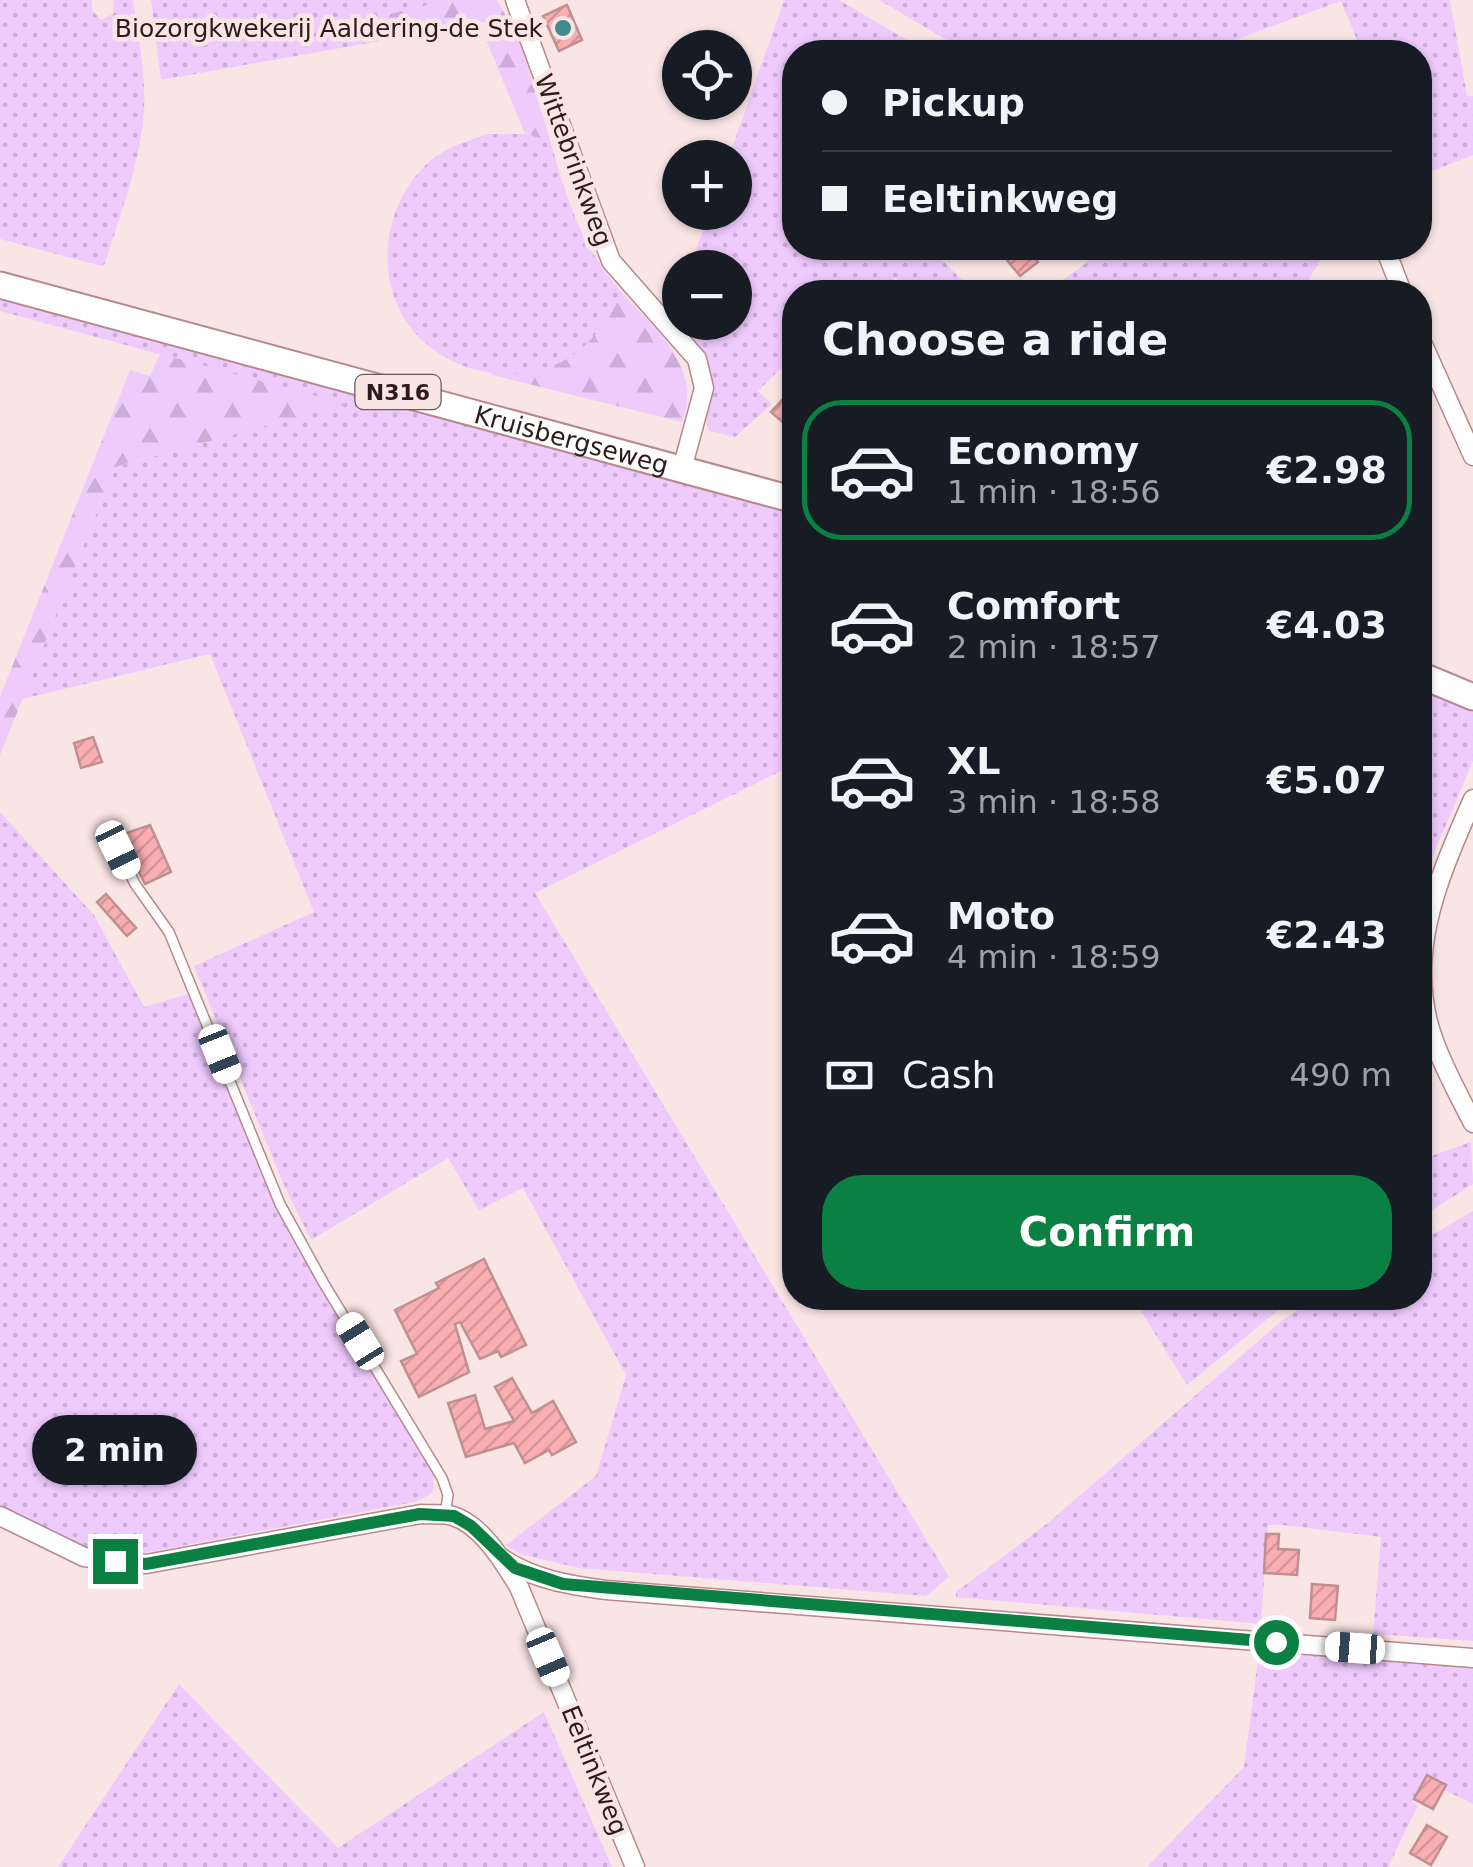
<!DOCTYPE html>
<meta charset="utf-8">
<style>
body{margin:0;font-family:"DejaVu Sans",sans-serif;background:#242831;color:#f1f3f6;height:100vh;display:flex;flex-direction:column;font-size:38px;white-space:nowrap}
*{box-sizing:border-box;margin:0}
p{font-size:32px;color:#9ea1a6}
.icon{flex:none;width:55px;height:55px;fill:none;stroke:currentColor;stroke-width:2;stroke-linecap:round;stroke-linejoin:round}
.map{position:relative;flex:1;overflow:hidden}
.drawer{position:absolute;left:782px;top:280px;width:650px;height:1030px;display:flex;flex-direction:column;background:#171b24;border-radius:40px;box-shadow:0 2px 8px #0004}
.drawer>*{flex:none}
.top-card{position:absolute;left:782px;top:40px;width:650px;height:220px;border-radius:40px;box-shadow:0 2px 8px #0004;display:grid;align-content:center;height:220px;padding:0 40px;background:#171b24}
.fabs{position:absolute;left:662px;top:30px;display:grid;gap:20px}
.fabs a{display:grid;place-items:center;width:90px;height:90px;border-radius:50%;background:#171b24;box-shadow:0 2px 8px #0004;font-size:50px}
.end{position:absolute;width:45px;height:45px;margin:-22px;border:12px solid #0b8043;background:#fff;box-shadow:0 0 0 5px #fff}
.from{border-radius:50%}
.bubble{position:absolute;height:70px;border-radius:35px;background:#171b24;box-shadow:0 2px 8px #0004;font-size:32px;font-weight:600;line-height:70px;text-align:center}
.car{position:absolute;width:30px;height:60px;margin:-30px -15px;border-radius:12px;box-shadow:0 0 8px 2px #0007;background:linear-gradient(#fff 24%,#345 0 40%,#fff 0 76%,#345 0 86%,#fff 0)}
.top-card b{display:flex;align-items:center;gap:35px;height:95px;font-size:38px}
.top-card b+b{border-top:2px solid #363941}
.top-card i{width:25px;height:25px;background:#f1f3f6}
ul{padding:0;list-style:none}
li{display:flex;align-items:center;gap:30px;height:140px;margin:0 20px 15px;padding:0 20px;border:5px solid transparent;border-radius:40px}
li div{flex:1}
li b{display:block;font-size:38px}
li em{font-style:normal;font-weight:600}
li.selected{border-color:#0b8043}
li>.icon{width:90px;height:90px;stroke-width:1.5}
h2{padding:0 40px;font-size:45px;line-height:120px}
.pay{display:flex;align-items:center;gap:25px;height:110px;padding:0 40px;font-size:38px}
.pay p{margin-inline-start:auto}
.action{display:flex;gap:20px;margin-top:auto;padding:20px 40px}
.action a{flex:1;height:115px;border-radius:40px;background:#0b8043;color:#fff;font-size:40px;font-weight:600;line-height:115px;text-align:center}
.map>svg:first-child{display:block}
.grass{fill:url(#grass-dots)}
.forest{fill:url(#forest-firs)}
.building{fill:url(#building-hatch);stroke:#bf9091;stroke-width:2.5}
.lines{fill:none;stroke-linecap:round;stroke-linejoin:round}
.service-casing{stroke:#b8888a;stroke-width:12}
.minor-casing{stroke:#b8888a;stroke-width:21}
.primary-casing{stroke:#b8888a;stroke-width:29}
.service{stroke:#fff;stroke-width:9}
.minor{stroke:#fff;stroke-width:18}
.primary{stroke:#fff;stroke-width:25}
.route{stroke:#0b8043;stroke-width:12}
.poi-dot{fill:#428a8b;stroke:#fae5e5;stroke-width:4}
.labels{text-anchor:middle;stroke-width:9;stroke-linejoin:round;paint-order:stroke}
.shield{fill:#fae5e5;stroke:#6a5758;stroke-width:2.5}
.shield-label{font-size:22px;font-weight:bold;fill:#2d1a1b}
.poi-label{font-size:25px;fill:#2d1a1b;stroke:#fae5e5;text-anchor:end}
.street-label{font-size:25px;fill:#2d1a1b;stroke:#fae5e5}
</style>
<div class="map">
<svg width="1473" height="1867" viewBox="0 0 1473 1867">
<defs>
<pattern id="grass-dots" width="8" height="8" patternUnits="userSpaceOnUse" patternTransform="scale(2.5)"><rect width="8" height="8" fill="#efcafd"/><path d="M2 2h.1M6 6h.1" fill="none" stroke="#cdadd8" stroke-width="1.8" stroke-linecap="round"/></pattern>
<pattern id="forest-firs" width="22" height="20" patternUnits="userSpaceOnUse" patternTransform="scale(2.5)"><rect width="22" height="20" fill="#efcafd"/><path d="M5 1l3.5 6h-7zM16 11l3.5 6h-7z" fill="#cdadd8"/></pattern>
<pattern id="building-hatch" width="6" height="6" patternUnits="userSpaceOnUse" patternTransform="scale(2.5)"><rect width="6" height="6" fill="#f9aeb1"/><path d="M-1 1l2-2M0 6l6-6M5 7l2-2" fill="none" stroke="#d69598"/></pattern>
</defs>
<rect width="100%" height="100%" fill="#fae5e5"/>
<path class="grass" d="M 0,0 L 92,0 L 92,10 L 101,20 L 113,14 L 114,0 L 133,0 C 138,36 146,74 144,110 C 141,162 120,214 105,264 L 101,266 L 0,239 Z
M 151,0 L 451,0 L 384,15 L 391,39 L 161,80 Z
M 784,0 L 839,0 L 927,52 L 795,52 L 795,248 L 930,248 L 974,292 L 911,292 L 895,277 L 880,292 L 795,292 L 795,354 L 758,391 L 772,404 L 735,437 L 710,431 L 707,426 L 704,379 L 671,318 L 680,293 L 680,322 L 735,322 L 735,268 L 689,267 L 710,213 L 735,212 L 735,158 L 729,157 Z
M 879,0 L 1450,0 L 1467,96 L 1473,96 L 1473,155 L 1420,176 L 1420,52 L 1362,52 L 1341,1 L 1213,48 L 1214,52 L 967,52 Z
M 488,134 L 525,134 L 550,140 C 567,200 581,246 622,293 C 616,304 611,317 604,327 C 561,386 474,389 422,340 C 374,295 378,215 422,169 C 440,149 464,142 488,134 Z
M 1096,248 L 1328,248 L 1301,292 L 1047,292 L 1086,263 Z
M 0,295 L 795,508 L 795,764 L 535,893 L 949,1577 L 926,1596 L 579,1568 L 520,1554 L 506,1545 L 596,1476 L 626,1375 L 523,1188 L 479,1210 L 448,1158 L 311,1240 L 284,1185 L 194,966 L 314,912 L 210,654 L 22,699 L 115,467 L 344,404 L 0,311 Z
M 1420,686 L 1473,706 L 1473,761 L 1420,886 Z
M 0,812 L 94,915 L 144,1007 L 192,993 L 295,1237 L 433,1473 L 434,1489 L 428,1496 L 414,1502 L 123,1557 L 88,1549 L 0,1507 Z
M 1471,1142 L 1473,1184 L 1420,1218 L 1420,1160 Z
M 1473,1211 L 1473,1641 L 1373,1634 L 1381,1537 L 1283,1525 L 1268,1525 L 1261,1624 L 956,1597 L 956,1592 L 1048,1523 L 1284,1319 L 1315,1298 L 1420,1298 L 1420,1242 Z
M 1133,1298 L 1293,1298 L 1187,1385 Z
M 1260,1644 L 1473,1662 L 1473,1804 L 1424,1780 L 1413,1802 L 1418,1805 L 1388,1867 L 1147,1867 L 1244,1767 Z
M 179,1684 L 338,1848 L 544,1712 L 612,1867 L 58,1867 Z"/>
<path class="forest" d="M 451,0 L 497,0 L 507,18 L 391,39 L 384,15 Z
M 518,35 L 550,140 L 525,134 L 487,42 Z
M 622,293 C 656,330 703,367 682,422 L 488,374 C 559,376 589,355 622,293 Z
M 160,354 L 346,404 L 115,467 L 0,755 L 0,697 L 130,370 L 150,376 Z"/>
<path class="building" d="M 567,5 L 582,40 L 559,51 L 543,16 Z
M 997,248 L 1027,248 L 1038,262 L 1020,276 Z
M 795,386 L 795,433 L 771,412 Z
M 93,737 L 102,762 L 81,768 L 74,743 Z
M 150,825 L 171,872 L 145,884 L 121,835 Z
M 106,894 L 136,928 L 127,936 L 97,902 Z
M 484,1259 L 526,1345 L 501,1357 L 498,1351 L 480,1359 L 460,1322 L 455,1324 L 469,1372 L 419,1397 L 401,1361 L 417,1354 L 395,1310 L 439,1288 L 436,1283 Z
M 512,1378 L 532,1413 L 553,1401 L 576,1442 L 552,1455 L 549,1450 L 525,1463 L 514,1443 L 466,1457 L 448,1403 L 475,1395 L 485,1429 L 514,1421 L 495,1387 Z
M 1266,1534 L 1279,1534 L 1278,1549 L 1299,1550 L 1297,1575 L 1264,1573 Z
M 1312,1584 L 1338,1586 L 1335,1620 L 1310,1618 Z
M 1427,1775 L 1446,1785 L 1433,1809 L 1414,1799 Z
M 1427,1825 L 1447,1837 L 1431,1865 L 1410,1853 Z"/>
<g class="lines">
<g class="service-casing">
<path id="service" d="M 118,850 L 135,884 L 169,932 L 280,1204 L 323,1282 L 442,1478 L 448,1495 L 445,1515"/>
</g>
<g class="minor-casing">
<path id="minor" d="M 515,0 L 611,261 L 697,359 L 704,388 L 682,469
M 1385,248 L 1402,292
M 1420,338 L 1473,456
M 1473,799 C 1440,875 1403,954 1433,1038 C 1443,1067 1459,1096 1473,1123
M 0,1516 L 84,1557 L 146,1564 L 421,1514 C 430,1515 444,1513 453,1516 C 482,1525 504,1563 519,1587 L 635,1867
M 500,1557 C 532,1579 568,1585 606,1590 L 1473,1658"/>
</g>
<g class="primary-casing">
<g id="primary">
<path id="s1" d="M 0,285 L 795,500"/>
<path d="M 1420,675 L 1473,697"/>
</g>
</g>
<use href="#service" class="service"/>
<use href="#minor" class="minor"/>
<use href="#primary" class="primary"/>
</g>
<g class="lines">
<path class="route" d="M 115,1561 L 146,1564 L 420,1514 L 454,1516 L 471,1526 L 515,1568 L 563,1584 L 1276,1642"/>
</g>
<circle class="poi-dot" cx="563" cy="28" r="10"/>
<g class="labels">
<rect class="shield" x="355.5" y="375" width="85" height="34" rx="8"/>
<g class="shield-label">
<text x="398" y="400">N316</text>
</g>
<g class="poi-label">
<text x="543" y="37">Biozorgkwekerij Aaldering-de Stek</text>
</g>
<g class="street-label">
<text transform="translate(574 160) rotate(70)" y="9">Wittebrinkweg</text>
<text dy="9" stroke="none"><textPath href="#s1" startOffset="592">Kruisbergseweg</textPath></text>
<text transform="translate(595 1770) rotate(68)" y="9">Eeltinkweg</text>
</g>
</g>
</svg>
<div class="fabs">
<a><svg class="icon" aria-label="locate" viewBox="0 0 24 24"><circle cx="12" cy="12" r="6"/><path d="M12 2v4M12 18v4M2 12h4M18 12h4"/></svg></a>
<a>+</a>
<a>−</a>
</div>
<i class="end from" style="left:1276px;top:1642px"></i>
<i class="end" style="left:115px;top:1561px"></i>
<div class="bubble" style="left:32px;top:1415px;width:165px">2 min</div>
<i class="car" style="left:118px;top:850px;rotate:154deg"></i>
<i class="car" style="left:220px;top:1054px;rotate:158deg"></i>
<i class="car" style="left:360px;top:1341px;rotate:328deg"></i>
<i class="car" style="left:1355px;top:1648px;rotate:274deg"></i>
<i class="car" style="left:548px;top:1657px;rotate:157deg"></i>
<div class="top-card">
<b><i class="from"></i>Pickup</b>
<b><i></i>Eeltinkweg</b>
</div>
<section class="drawer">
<h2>Choose a ride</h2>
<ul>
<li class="selected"><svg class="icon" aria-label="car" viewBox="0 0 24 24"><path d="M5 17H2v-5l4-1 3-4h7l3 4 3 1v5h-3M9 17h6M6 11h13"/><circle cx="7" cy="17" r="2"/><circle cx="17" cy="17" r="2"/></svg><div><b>Economy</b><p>1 min · 18:56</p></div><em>€2.98</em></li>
<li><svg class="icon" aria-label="car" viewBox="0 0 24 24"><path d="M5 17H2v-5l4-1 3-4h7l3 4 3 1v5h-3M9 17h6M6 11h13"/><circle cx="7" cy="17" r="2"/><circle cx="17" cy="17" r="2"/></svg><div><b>Comfort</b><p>2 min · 18:57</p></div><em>€4.03</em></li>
<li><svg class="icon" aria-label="car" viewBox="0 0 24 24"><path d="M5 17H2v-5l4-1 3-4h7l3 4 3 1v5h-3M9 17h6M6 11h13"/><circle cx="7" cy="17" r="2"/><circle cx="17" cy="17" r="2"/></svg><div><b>XL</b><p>3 min · 18:58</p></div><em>€5.07</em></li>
<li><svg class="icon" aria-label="car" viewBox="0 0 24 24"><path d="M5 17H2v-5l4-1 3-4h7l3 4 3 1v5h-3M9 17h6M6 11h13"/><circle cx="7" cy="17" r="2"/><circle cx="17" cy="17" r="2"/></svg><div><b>Moto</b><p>4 min · 18:59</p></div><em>€2.43</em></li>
</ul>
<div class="pay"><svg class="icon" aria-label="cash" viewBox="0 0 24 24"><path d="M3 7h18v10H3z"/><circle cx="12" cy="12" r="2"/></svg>Cash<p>490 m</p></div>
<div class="action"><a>Confirm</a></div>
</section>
</div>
